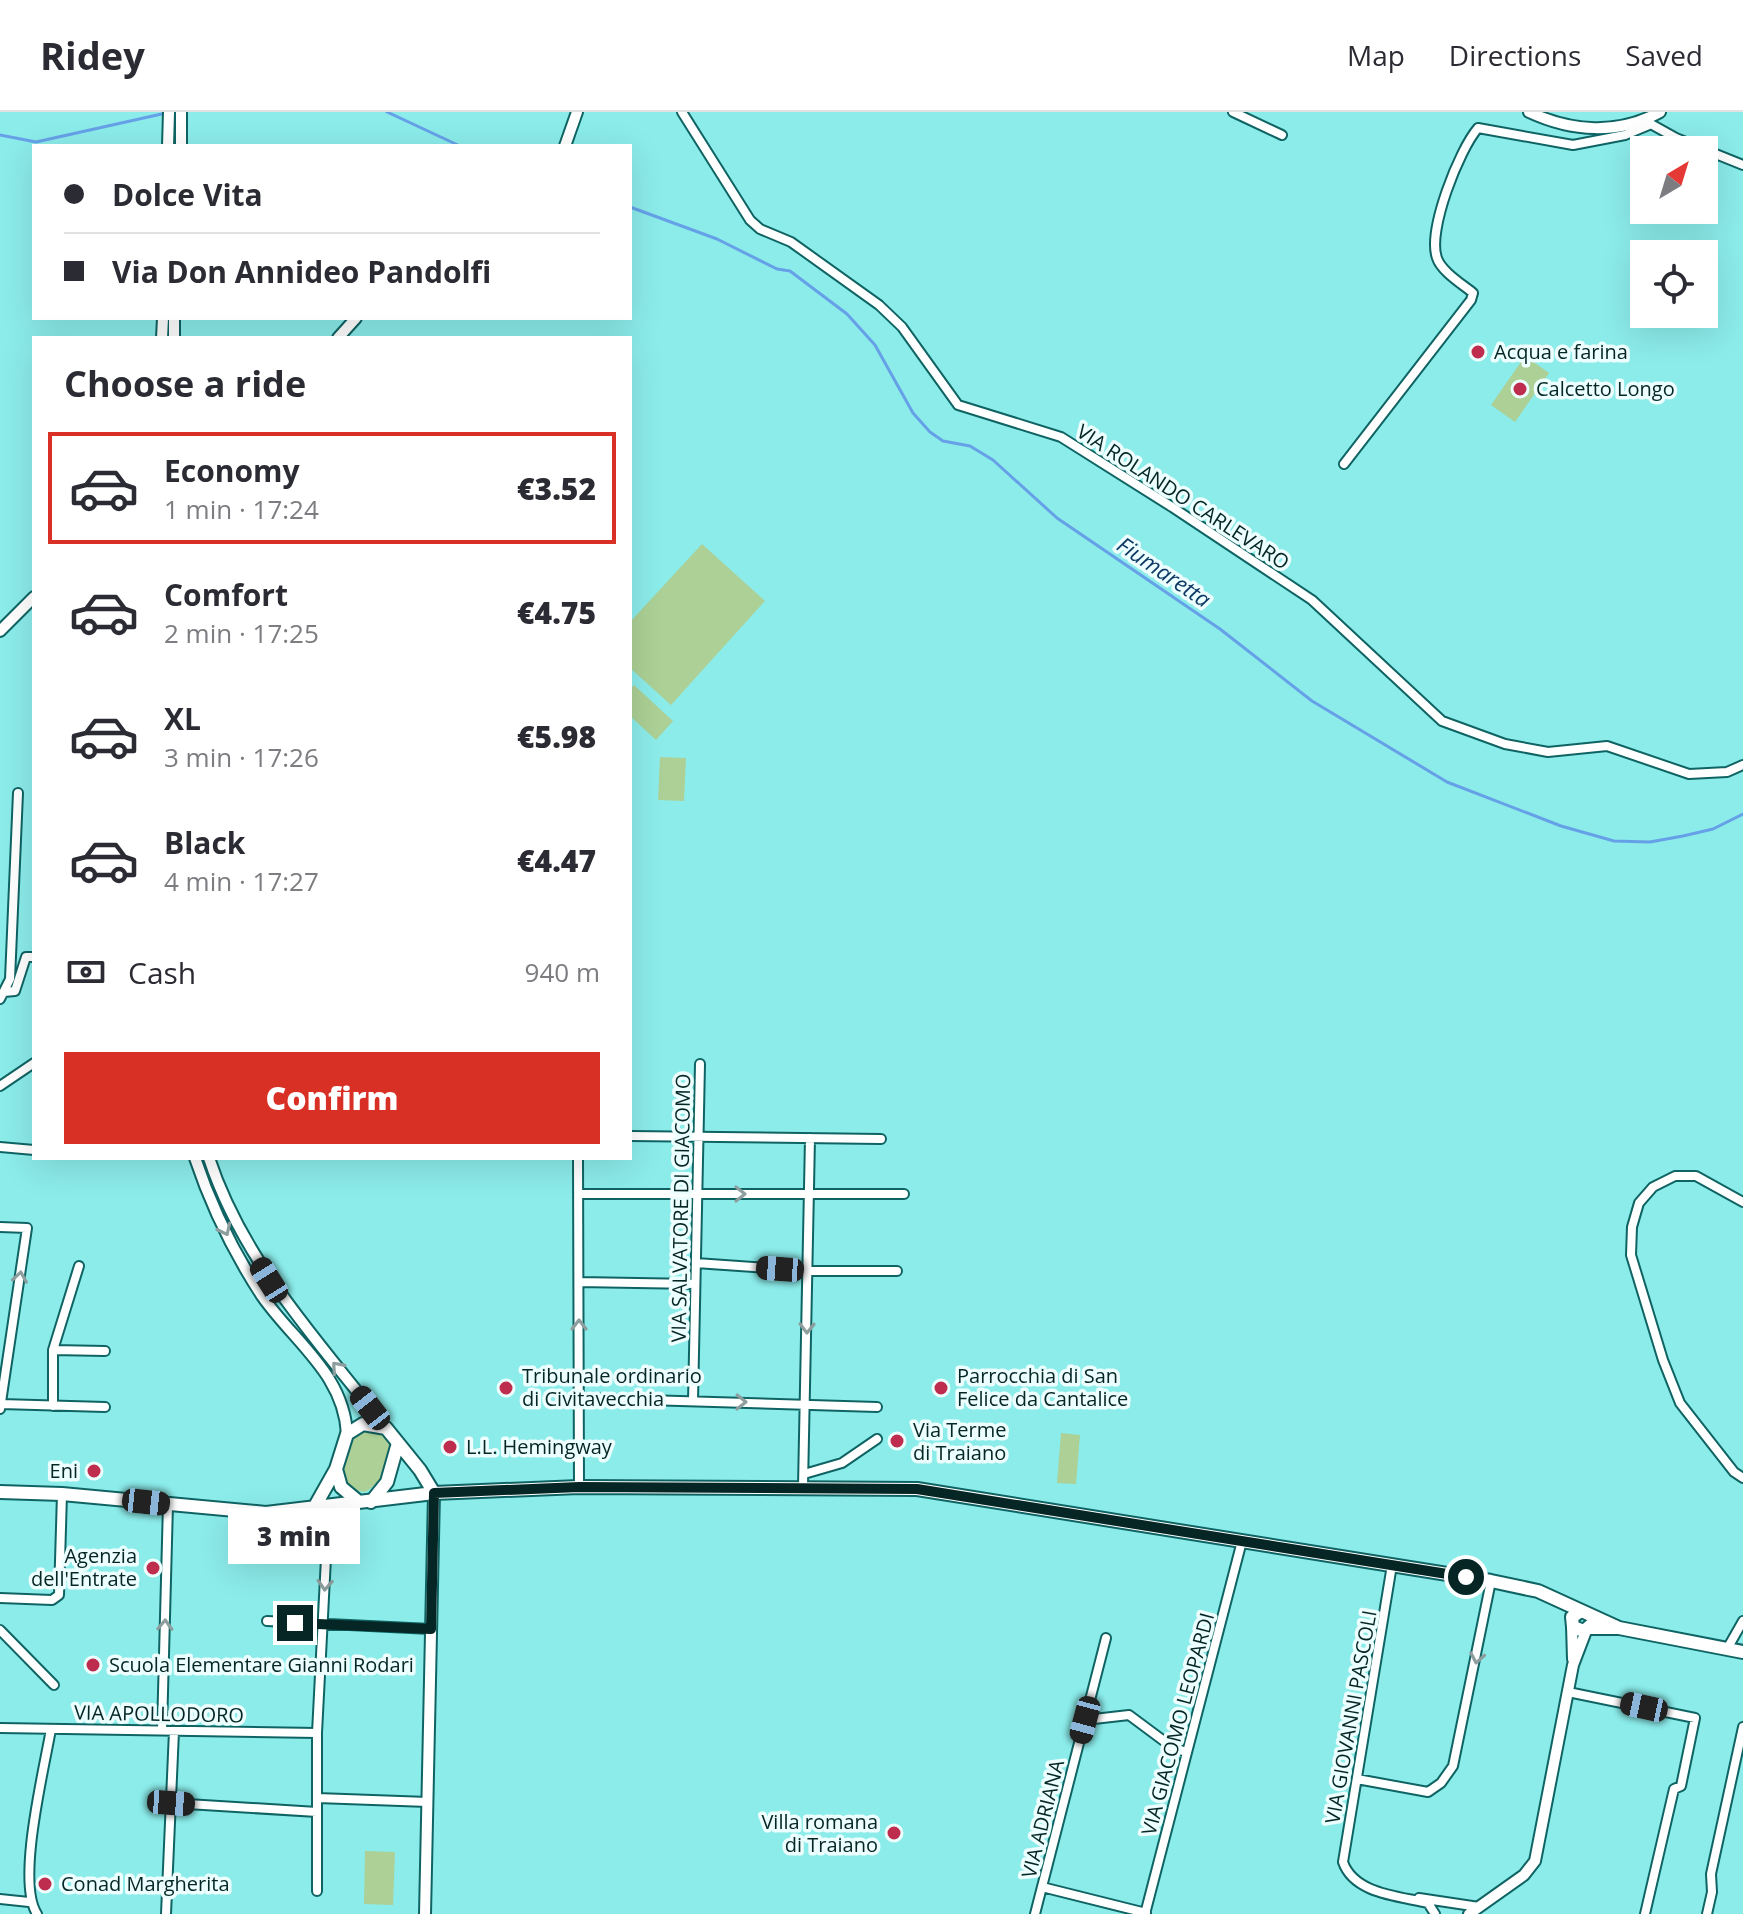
<!DOCTYPE html>
<meta charset="utf-8">
<style>
body{margin:0;font-family:"Open Sans",sans-serif;background:#f2f2f3;color:#2b2b33;height:100vh;display:flex;flex-direction:column;font-size:30px;white-space:nowrap}
*{box-sizing:border-box;margin:0}
p{font-size:26px;color:#7c7c81}
.icon{flex:none;width:44px;height:44px;fill:none;stroke:currentColor;stroke-width:2;stroke-linecap:round;stroke-linejoin:round}
.map{position:relative;flex:1;overflow:hidden}
.panel{position:absolute;left:32px;top:224px;width:600px;height:824px;display:flex;flex-direction:column;background:#fff;border-radius:0px;box-shadow:0 8px 32px #0002}
.panel>*{flex:none}
.top-card{position:absolute;left:32px;top:32px;width:600px;height:176px;border-radius:0px;box-shadow:0 8px 32px #0002;display:grid;align-content:center;height:176px;padding:0 32px;background:#fff}
.needle{width:52px;rotate:38deg}
.buttons{position:absolute;left:1630px;top:24px;display:grid;gap:16px}
.buttons a{display:grid;place-items:center;width:88px;height:88px;border-radius:0px;background:#fff;box-shadow:0 8px 32px #0002;font-size:40px}
.end{position:absolute;width:36px;height:36px;margin:-18px;border:10px solid #052625;background:#fff;box-shadow:0 0 0 4px #fff}
.from{border-radius:50%}
.bubble{position:absolute;height:56px;border-radius:0px;background:#fff;box-shadow:0 8px 32px #0002;font-size:26px;font-weight:800;line-height:56px;text-align:center}
.car{position:absolute;width:24px;height:48px;margin:-24px -12px;border-radius:10px;box-shadow:0 0 6px 2px #0007;background:linear-gradient(#222 24%,#8ab4d8 0 40%,#222 0 76%,#8ab4d8 0 86%,#222 0)}
.top-card b{display:flex;align-items:center;gap:28px;height:76px;font-size:30px}
.top-card b+b{border-top:2px solid #e1e1e2}
.top-card i{width:20px;height:20px;background:#2b2b33}
ul{padding:0;list-style:none}
li{display:flex;align-items:center;gap:24px;height:112px;margin:0 16px 12px;padding:0 16px;border:4px solid transparent;border-radius:0px}
li div{flex:1}
li b{display:block;font-size:30px}
li em{font-style:normal;font-weight:800}
li.selected{border-color:#d93025}
li>.icon{width:72px;height:72px;stroke-width:1.5}
h2{padding:0 32px;font-size:36px;line-height:96px}
.pay{display:flex;align-items:center;gap:20px;height:88px;padding:0 32px;font-size:30px}
.pay p{margin-inline-start:auto}
.primary-button{display:flex;gap:16px;margin-top:auto;padding:16px 32px}
.primary-button a{flex:1;height:92px;border-radius:0px;background:#d93025;color:#fff;font-size:32px;font-weight:800;line-height:92px;text-align:center}
header{display:flex;align-items:center;gap:48px;box-sizing:border-box;height:112px;padding:0 40px;background:#fff;border-bottom:2px solid #e1e1e2}
header strong{font-size:38px}
nav{display:flex;gap:44px;margin-inline-start:auto;font-size:28px}
.map>svg:first-child{display:block}
.green{fill:#acd095}
.lines{fill:none;stroke-linecap:round;stroke-linejoin:round}
.stream{stroke:#66a1e8;stroke-width:3}
.minor-casing{stroke:#0f6463;stroke-width:12}
.tertiary-casing{stroke:#0f6463;stroke-width:14}
.secondary-casing{stroke:#0f6463;stroke-width:16}
.minor{stroke:#fff;stroke-width:8}
.tertiary{stroke:#fff;stroke-width:10}
.secondary{stroke:#fff;stroke-width:12}
.oneway{stroke:#8e9d9d}
.route{stroke:#052625;stroke-width:10}
.poi-dot{fill:#be2d4d;stroke:#ecfefd;stroke-width:3}
.labels{text-anchor:middle;stroke-width:7;stroke-linejoin:round;paint-order:stroke}
.poi-label{font-size:20px;fill:#052625;stroke:#ecfefd;text-anchor:start}
.street-label{font-size:20px;fill:#052625;stroke:#ecfefd}
.water-label{font-size:22px;font-style:italic;fill:#0f3965;stroke:#ecfefd}
</style>
<header>
<strong>Ridey</strong>
<nav><a>Map</a><a>Directions</a><a>Saved</a></nav>
</header>
<div class="map">
<svg width="1743" height="1802" viewBox="0 0 1743 1802">
<rect width="100%" height="100%" fill="#8becea"/>
<path class="green" d="M 1525,244 L 1549,261 L 1515,310 L 1491,293 Z
M 702,432 L 765,489 L 671,593 L 630,556 L 630,510 Z
M 634,573 L 673,609 L 656,628 L 630,604 L 630,577 Z
M 660,645 L 686,646 L 684,689 L 658,688 Z
M 381,1317 C 385,1322 390,1328 391,1335 C 394,1351 378,1374 365,1380 C 328,1378 344,1325 360,1318 C 366,1316 375,1317 381,1317 Z
M 1061,1321 L 1080,1323 L 1076,1372 L 1057,1371 Z
M 365,1739 L 395,1740 L 393,1793 L 364,1792 Z"/>
<g class="lines">
<path class="stream" d="M 387,0 L 460,34
M 0,23 L 36,30 L 166,1
M 630,95 L 717,127 L 777,157 L 790,159 L 847,202 L 875,233 L 913,301 L 930,320 L 943,329 L 970,334 L 993,348 L 1057,406 L 1220,517 L 1312,589 L 1447,670 L 1561,714 L 1614,729 L 1650,730 L 1683,724 L 1713,717 L 1743,702"/>
<g class="minor-casing">
<path id="minor" d="M 682,0 L 750,108 L 760,117 L 791,130 L 879,193 L 902,215 L 958,293 L 1061,325 L 1172,395 L 1312,488 L 1442,609 L 1505,632 L 1548,640 L 1607,634 L 1689,662 L 1727,660 L 1743,653
M 1233,0 L 1282,23
M 1649,11 L 1676,26 L 1743,53
M 1344,352 L 1471,188 L 1473,181 C 1462,172 1441,159 1437,146 C 1427,119 1459,38 1478,16 L 1573,33 L 1625,23 L 1649,13
M 4,880 L 15,879 L 26,845 L 34,845
M 0,887 L 10,867 L 18,681
M 0,974 L 34,951
M 630,1024 L 881,1027
M 0,1035 L 34,1038
M 578,1046 L 579,1375
M 578,1082 L 904,1082
M 1743,1090 L 1696,1064 L 1675,1064 L 1653,1075 L 1639,1091 L 1632,1115 L 1631,1143 L 1663,1248 L 1680,1291 L 1734,1360 L 1743,1366
M 0,1115 L 27,1116 L 0,1297
M 696,1151 L 808,1159 L 897,1159
M 579,1170 L 695,1172
M 53,1238 L 105,1239
M 579,1286 L 877,1295
M 693,1289 L 700,952
M 1,1292 L 105,1295
M 53,1294 L 53,1238 L 79,1154
M 804,1362 L 842,1351 L 877,1327
M 803,1374 L 810,1026
M 314,1396 L 326,1446 L 317,1621 L 317,1779
M 1392,1453 L 1343,1750 C 1354,1782 1399,1784 1428,1791 L 1435,1802
M 0,1486 L 52,1488 L 59,1483 L 62,1382
M 267,1509 L 431,1517
M 0,1518 L 54,1573
M 1727,1537 L 1743,1509
M 1568,1580 L 1695,1606 L 1681,1674 L 1674,1677 L 1645,1802
M 1085,1608 L 1129,1603 L 1172,1635 L 1186,1640
M 0,1616 L 317,1621
M 162,1618 L 168,1392
M 1357,1667 L 1428,1680 L 1441,1671 L 1453,1654 L 1491,1469
M 317,1686 L 428,1690
M 171,1691 L 317,1700
M 1042,1775 L 1146,1801
M 1419,1786 L 1479,1795
M 0,1787 L 29,1790
M 37,1802 C 16,1770 44,1658 51,1617
M 166,1802 L 174,1619
M 1035,1802 L 1106,1526
M 1145,1802 L 1242,1429
M 1707,1802 L 1712,1780 L 1711,1762 L 1743,1615"/>
</g>
<g class="tertiary-casing">
<path id="tertiary" d="M 1529,0 C 1572,20 1618,23 1660,0
M 168,34 L 169,0
M 181,34 L 181,0
M 565,34 L 577,0
M 162,226 L 163,206
M 174,226 L 174,206
M 338,226 L 356,206
M 0,519 L 34,485
M 195,1046 C 211,1094 234,1141 262,1184 C 294,1230 344,1262 347,1322
M 209,1046 C 244,1152 319,1229 386,1316
M 1572,1513 L 1573,1547
M 425,1802 L 434,1381
M 1469,1802 L 1524,1763 L 1535,1749 L 1573,1553 L 1586,1519"/>
</g>
<g class="secondary-casing">
<path id="secondary" d="M 336,1357 L 341,1375 L 359,1390
M 0,1380 L 62,1382 L 266,1401 L 434,1381 L 579,1375 L 917,1377 L 1491,1469 L 1538,1479 L 1619,1516
M 371,1390 L 387,1370 L 398,1331
M 314,1396 L 336,1357 L 347,1322 L 363,1312 L 386,1316 L 420,1358 L 434,1381
M 1581,1499 L 1572,1505 L 1573,1515 L 1584,1519 L 1592,1512
M 1589,1516 L 1619,1516 L 1743,1540"/>
</g>
<use href="#minor" class="minor"/>
<use href="#tertiary" class="tertiary"/>
<use href="#secondary" class="secondary"/>
</g>
<defs><path id="oneway-chevron" d="M-2-3.5L2.5 0L-2 3.5" fill="none" stroke-width="1.6" stroke-linecap="round" stroke-linejoin="round" transform="scale(2)"/></defs>
<g class="oneway">
<use href="#oneway-chevron" transform="translate(740 1082)"/>
<use href="#oneway-chevron" transform="translate(225 1118) rotate(64)"/>
<use href="#oneway-chevron" transform="translate(20 1165) rotate(-81)"/>
<use href="#oneway-chevron" transform="translate(579 1213) rotate(-90)"/>
<use href="#oneway-chevron" transform="translate(807 1216) rotate(91)"/>
<use href="#oneway-chevron" transform="translate(337 1255) rotate(-131)"/>
<use href="#oneway-chevron" transform="translate(741 1290) rotate(1)"/>
<use href="#oneway-chevron" transform="translate(325 1473) rotate(93)"/>
<use href="#oneway-chevron" transform="translate(165 1513) rotate(-88)"/>
<use href="#oneway-chevron" transform="translate(1477 1546) rotate(100)"/>
</g>
<g class="lines">
<path class="route" d="M 295,1511 L 431,1517 L 434,1381 L 579,1375 L 917,1377 L 1466,1465"/>
</g>
<g class="poi-dot">
<circle cx="1478" cy="240" r="8"/>
<circle cx="1520" cy="277" r="8"/>
<circle cx="506" cy="1276" r="8"/>
<circle cx="941" cy="1276" r="8"/>
<circle cx="897" cy="1329" r="8"/>
<circle cx="450" cy="1335" r="8"/>
<circle cx="94" cy="1359" r="8"/>
<circle cx="153" cy="1456" r="8"/>
<circle cx="93" cy="1553" r="8"/>
<circle cx="894" cy="1721" r="8"/>
<circle cx="45" cy="1772" r="8"/>
</g>
<g class="labels">
<g class="poi-label">
<text x="1494" y="247">Acqua e farina</text>
<text x="1536" y="284">Calcetto Longo</text>
<text x="522" y="1271">Tribunale ordinario<tspan x="522" dy="23">di Civitavecchia</tspan></text>
<text x="957" y="1271">Parrocchia di San<tspan x="957" dy="23">Felice da Cantalice</tspan></text>
<text x="913" y="1325">Via Terme<tspan x="913" dy="23">di Traiano</tspan></text>
<text x="466" y="1342">L.L. Hemingway</text>
<text x="78" y="1366" text-anchor="end">Eni</text>
<text x="137" y="1451" text-anchor="end">Agenzia<tspan x="137" dy="23">dell'Entrate</tspan></text>
<text x="109" y="1560">Scuola Elementare Gianni Rodari</text>
<text x="878" y="1717" text-anchor="end">Villa romana<tspan x="878" dy="23">di Traiano</tspan></text>
<text x="61" y="1779">Conad Margherita</text>
</g>
<g class="street-label">
<text transform="translate(1183 385) rotate(33)" y="7">VIA ROLANDO CARLEVARO</text>
<text transform="translate(681 1096) rotate(-89)" y="7">VIA SALVATORE DI GIACOMO</text>
<text transform="translate(159 1602) rotate(1)" y="7">VIA APOLLODORO</text>
<text transform="translate(1351 1605) rotate(-80)" y="7">VIA GIOVANNI PASCOLI</text>
<text transform="translate(1178 1612) rotate(-75)" y="7">VIA GIACOMO LEOPARDI</text>
<text transform="translate(1043 1707) rotate(-76)" y="7">VIA ADRIANA</text>
</g>
<g class="water-label">
<text transform="translate(1164 460) rotate(34)" y="8">Fiumaretta</text>
</g>
</g>
</svg>
<div class="buttons">
<a><svg class="needle" viewBox="-14 -14 28 28"><path d="M0-13l5 13h-10z" fill="#e53935"/><path d="M0 13l5-13h-10z" fill="#7c7c81"/></svg></a>
<a><svg class="icon" aria-label="locate" viewBox="0 0 24 24"><circle cx="12" cy="12" r="6"/><path d="M12 2v4M12 18v4M2 12h4M18 12h4"/></svg></a>
</div>
<i class="end from" style="left:1466px;top:1465px"></i>
<i class="end" style="left:295px;top:1511px"></i>
<div class="bubble" style="left:228px;top:1396px;width:132px">3 min</div>
<i class="car" style="left:780px;top:1157px;rotate:274deg"></i>
<i class="car" style="left:269px;top:1168px;rotate:328deg"></i>
<i class="car" style="left:370px;top:1296px;rotate:322deg"></i>
<i class="car" style="left:146px;top:1390px;rotate:96deg"></i>
<i class="car" style="left:1644px;top:1595px;rotate:282deg"></i>
<i class="car" style="left:1085px;top:1608px;rotate:195deg"></i>
<i class="car" style="left:171px;top:1691px;rotate:94deg"></i>
<div class="top-card">
<b><i class="from"></i>Dolce Vita</b>
<b><i></i>Via Don Annideo Pandolfi</b>
</div>
<section class="panel">
<h2>Choose a ride</h2>
<ul>
<li class="selected"><svg class="icon" aria-label="car" viewBox="0 0 24 24"><path d="M5 17H2v-5l4-1 3-4h7l3 4 3 1v5h-3M9 17h6M6 11h13"/><circle cx="7" cy="17" r="2"/><circle cx="17" cy="17" r="2"/></svg><div><b>Economy</b><p>1 min · 17:24</p></div><em>€3.52</em></li>
<li><svg class="icon" aria-label="car" viewBox="0 0 24 24"><path d="M5 17H2v-5l4-1 3-4h7l3 4 3 1v5h-3M9 17h6M6 11h13"/><circle cx="7" cy="17" r="2"/><circle cx="17" cy="17" r="2"/></svg><div><b>Comfort</b><p>2 min · 17:25</p></div><em>€4.75</em></li>
<li><svg class="icon" aria-label="car" viewBox="0 0 24 24"><path d="M5 17H2v-5l4-1 3-4h7l3 4 3 1v5h-3M9 17h6M6 11h13"/><circle cx="7" cy="17" r="2"/><circle cx="17" cy="17" r="2"/></svg><div><b>XL</b><p>3 min · 17:26</p></div><em>€5.98</em></li>
<li><svg class="icon" aria-label="car" viewBox="0 0 24 24"><path d="M5 17H2v-5l4-1 3-4h7l3 4 3 1v5h-3M9 17h6M6 11h13"/><circle cx="7" cy="17" r="2"/><circle cx="17" cy="17" r="2"/></svg><div><b>Black</b><p>4 min · 17:27</p></div><em>€4.47</em></li>
</ul>
<div class="pay"><svg class="icon" aria-label="cash" viewBox="0 0 24 24"><path d="M3 7h18v10H3z"/><circle cx="12" cy="12" r="2"/></svg>Cash<p>940 m</p></div>
<div class="primary-button"><a>Confirm</a></div>
</section>
</div>
